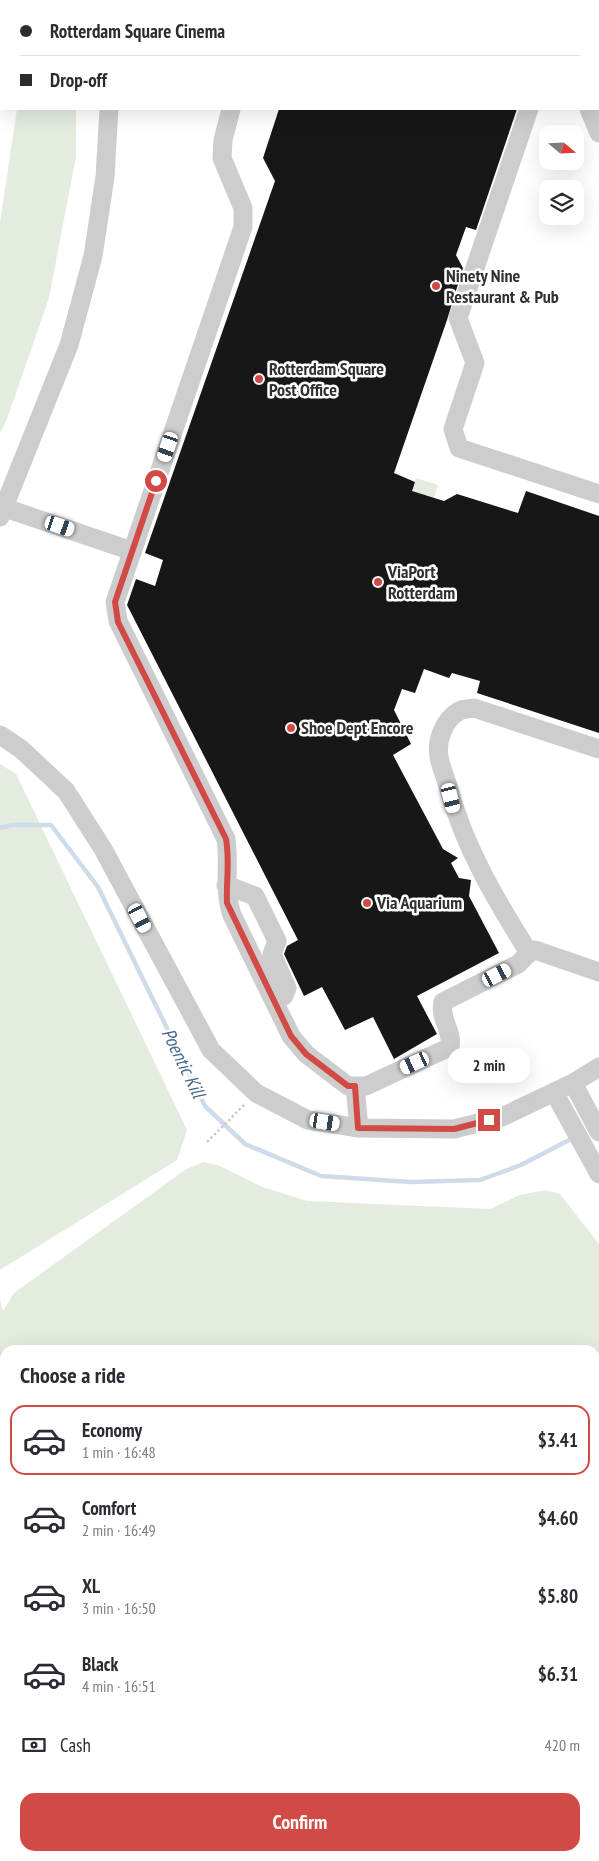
<!DOCTYPE html>
<meta charset="utf-8">
<style>
body{margin:0;font-family:"PT Sans Narrow",sans-serif;background:#f7f7f7;color:#2b2b33;height:100vh;display:flex;flex-direction:column;font-size:19px;white-space:nowrap}
*{box-sizing:border-box;margin:0}
p{font-size:16px;color:#7c7c81}
.icon{flex:none;width:28px;height:28px;fill:none;stroke:currentColor;stroke-width:2;stroke-linecap:round;stroke-linejoin:round}
.map{position:relative;flex:1;overflow:hidden}
.drawer{position:absolute;left:0px;top:1345px;width:600px;height:516px;display:flex;flex-direction:column;background:#fff;border-radius:15px 15px 0 0;box-shadow:0 5px 20px #0002}
.drawer>*{flex:none}
.top-card{position:absolute;left:0px;top:0px;width:600px;height:110px;box-shadow:0 5px 20px #0002;display:grid;align-content:center;height:110px;padding:0 20px;background:#fff}
.needle{width:32px;rotate:109deg}
.tools{position:absolute;left:539px;top:125px;display:grid;gap:10px}
.tools a{display:grid;place-items:center;width:45px;height:45px;border-radius:10px;background:#fff;box-shadow:0 5px 20px #0002;font-size:25px}
.end{position:absolute;width:22px;height:22px;margin:-11px;border:6px solid #d24a46;background:#fff;box-shadow:0 0 0 2px #fff}
.from{border-radius:50%}
.bubble{position:absolute;height:35px;border-radius:15px;background:#fff;box-shadow:0 5px 20px #0002;font-size:16px;font-weight:700;line-height:35px;text-align:center}
.car{position:absolute;width:15px;height:30px;margin:-15px -8px;border-radius:6px;box-shadow:0 0 4px 1px #0007;background:linear-gradient(#fff 24%,#345 0 40%,#fff 0 76%,#345 0 86%,#fff 0)}
.top-card b{display:flex;align-items:center;gap:18px;height:48px;font-size:19px}
.top-card b+b{border-top:1px solid #e1e1e2}
.top-card i{width:12px;height:12px;background:#2b2b33}
ul{padding:0;list-style:none}
li{display:flex;align-items:center;gap:15px;height:70px;margin:0 10px 8px;padding:0 10px;border:2px solid transparent;border-radius:15px}
li div{flex:1}
li b{display:block;font-size:19px}
li em{font-style:normal;font-weight:700}
li.active{border-color:#d24a46}
li>.icon{width:45px;height:45px;stroke-width:1.5}
h2{padding:0 20px;font-size:22px;line-height:60px}
.pay{display:flex;align-items:center;gap:12px;height:55px;padding:0 20px;font-size:19px}
.pay p{margin-inline-start:auto}
.primary-button{display:flex;gap:10px;margin-top:auto;padding:10px 20px}
.primary-button a{flex:1;height:58px;border-radius:15px;background:#d24a46;color:#fff;font-size:20px;font-weight:700;line-height:58px;text-align:center}
.map>svg:first-child{display:block}
.green{fill:#e4ebdf}
.lines{fill:none;stroke-linecap:round;stroke-linejoin:round}
.stream{stroke:#cedbe9;stroke-width:4.5}
.building{fill:#171717}
.path{stroke:#cacaca;stroke-width:2.5;stroke-dasharray:2.5 2.5;stroke-linecap:butt}
.minor{stroke:#cdcdcd;stroke-width:19}
.rail-casing{stroke:#858585;stroke-width:5.5}
.rail{stroke:#fff;stroke-width:4;stroke-dasharray:11;stroke-linecap:butt}
.route{stroke:#d24a46;stroke-width:6}
.poi-dot{fill:#d24a46;stroke:#fff;stroke-width:2}
.labels{text-anchor:middle;stroke-width:5;stroke-linejoin:round;paint-order:stroke}
.poi-label{font-size:18px;font-weight:bold;fill:#303030;stroke:#fff;text-anchor:start}
.water-label{font-size:19px;font-style:italic;fill:#466989;stroke:#fff}
</style>
<div class="map">
<svg width="599" height="1861" viewBox="0 0 599 1861">
<rect width="100%" height="100%" fill="#fff"/>
<path class="green" d="M 17,109 L 76,109 L 76,156 L 49,298 L 7,419 L 0,433 L 0,222 Z
M 416,478 L 438,485 L 434,498 L 426,495 L 425,498 L 411,494 Z
M 0,764 L 16,774 L 187,1130 L 177,1160 L 0,1270 Z
M 203,1162 L 220,1166 L 260,1186 L 307,1201 L 490,1209 L 520,1195 L 545,1190 L 560,1194 L 599,1244 L 599,1476 L 595,1478 L 595,1350 L 5,1350 L 5,1856 L 313,1856 L 315,1861 L 0,1861 L 0,1299 L 3,1311 L 14,1293 L 185,1170 Z"/>
<g class="lines">
<path class="stream" d="M 592,0 L 592,1
M 599,23 L 599,24
M 0,828 L 12,825 L 51,825 L 98,887 L 205,1106 L 245,1144 L 321,1176 L 411,1182 L 480,1180 L 521,1165 L 573,1138
M 595,1500 L 599,1498
M 95,1861 L 98,1856"/>
</g>
<path class="building" d="M 279,109 L 517,109 L 476,230 L 466,227 L 456,255 L 463,268 L 447,320 L 394,473 L 415,482 L 412,491 L 444,501 L 457,494 L 518,513 L 526,491 L 599,516 L 599,733 L 477,693 L 480,681 L 452,673 L 449,678 L 424,669 L 415,693 L 402,689 L 394,710 L 411,744 L 393,755 L 443,849 L 458,858 L 451,863 L 459,878 L 471,880 L 469,896 L 499,953 L 417,996 L 437,1034 L 394,1059 L 373,1017 L 345,1030 L 322,987 L 304,996 L 284,954 L 287,946 L 298,940 L 127,605 L 136,579 L 155,586 L 163,560 L 145,553 L 275,181 L 263,158 Z"/>
<g class="lines">
<path class="path" d="M 207,1142 L 246,1103"/>
<path class="minor" d="M 317,0 L 321,1
M 531,0 L 532,1
M 116,1 L 116,0
M 268,1 L 268,0
M 231,109 L 223,140 L 222,158 L 243,208 L 243,227 L 115,602 L 118,621 L 226,839 C 230,865 223,890 232,915 L 291,1036 L 306,1054 L 348,1086 L 366,1086 L 450,1047 C 453,1030 439,1019 443,1002 L 518,964 L 529,953 C 496,900 464,847 448,786 C 445,777 441,767 439,757 C 436,740 444,720 459,711 C 463,709 469,709 474,708 L 599,749
M 529,109 L 458,318 L 475,363 L 453,429 L 459,448 L 599,494
M 589,109 L 599,133
M 5,508 L 132,551
M 0,517 L 69,345 L 93,256 L 105,177 L 109,109
M 0,735 L 21,749 L 66,791 L 103,849 L 211,1050 L 256,1093 L 308,1120 L 359,1128 L 454,1129 L 502,1117 L 573,1083 L 599,1067
M 226,885 L 255,896 L 277,941 L 272,954 L 287,988 L 284,996 L 274,1001
M 529,953 L 535,950 L 599,972
M 573,1083 L 599,1132
M 355,1086 L 359,1128
M 554,1092 L 599,1174
M 595,1575 L 599,1573
M 595,1686 L 599,1681
M 562,1861 L 562,1856"/>
<g class="rail-casing">
<path id="rail" d="M 3,0 L 3,1
M 0,68 L 1,58"/>
</g>
<use href="#rail" class="rail"/>
</g>
<g class="lines">
<path class="route" d="M 156,481 L 115,602 L 118,622 L 226,839 C 230,861 226,881 227,903 L 291,1036 L 306,1054 L 348,1086 L 355,1086 L 358,1128 L 454,1129 L 489,1120"/>
</g>
<g class="poi-dot">
<circle cx="436" cy="286" r="5"/>
<circle cx="259" cy="379" r="5"/>
<circle cx="378" cy="582" r="5"/>
<circle cx="291" cy="728" r="5"/>
<circle cx="367" cy="903" r="5"/>
</g>
<g class="labels">
<g class="poi-label">
<text x="446" y="282">Ninety Nine<tspan x="446" dy="21">Restaurant &amp; Pub</tspan></text>
<text x="269" y="375">Rotterdam Square<tspan x="269" dy="21">Post Office</tspan></text>
<text x="388" y="578">ViaPort<tspan x="388" dy="21">Rotterdam</tspan></text>
<text x="301" y="734">Shoe Dept Encore</text>
<text x="377" y="909">Via Aquarium</text>
</g>
<g class="water-label">
<text transform="translate(184 1063) rotate(64)" y="7">Poentic Kill</text>
</g>
</g>
</svg>
<div class="tools">
<a><svg class="needle" viewBox="-14 -14 28 28"><path d="M0-13l5 13h-10z" fill="#e53935"/><path d="M0 13l5-13h-10z" fill="#7c7c81"/></svg></a>
<a><svg class="icon" aria-label="layers" viewBox="0 0 24 24"><path d="M12 4l9 5-9 5-9-5zM3 14l9 5 9-5"/></svg></a>
</div>
<i class="end from" style="left:156px;top:481px"></i>
<i class="end" style="left:489px;top:1120px"></i>
<div class="bubble" style="left:448px;top:1048px;width:82px">2 min</div>
<i class="car" style="left:168px;top:447px;rotate:199deg"></i>
<i class="car" style="left:60px;top:526px;rotate:109deg"></i>
<i class="car" style="left:451px;top:798px;rotate:166deg"></i>
<i class="car" style="left:140px;top:918px;rotate:152deg"></i>
<i class="car" style="left:497px;top:975px;rotate:63deg"></i>
<i class="car" style="left:415px;top:1063px;rotate:245deg"></i>
<i class="car" style="left:325px;top:1122px;rotate:99deg"></i>
<div class="top-card">
<b><i class="from"></i>Rotterdam Square Cinema</b>
<b><i></i>Drop-off</b>
</div>
<section class="drawer">
<h2>Choose a ride</h2>
<ul>
<li class="active"><svg class="icon" aria-label="car" viewBox="0 0 24 24"><path d="M5 17H2v-5l4-1 3-4h7l3 4 3 1v5h-3M9 17h6M6 11h13"/><circle cx="7" cy="17" r="2"/><circle cx="17" cy="17" r="2"/></svg><div><b>Economy</b><p>1 min · 16:48</p></div><em>$3.41</em></li>
<li><svg class="icon" aria-label="car" viewBox="0 0 24 24"><path d="M5 17H2v-5l4-1 3-4h7l3 4 3 1v5h-3M9 17h6M6 11h13"/><circle cx="7" cy="17" r="2"/><circle cx="17" cy="17" r="2"/></svg><div><b>Comfort</b><p>2 min · 16:49</p></div><em>$4.60</em></li>
<li><svg class="icon" aria-label="car" viewBox="0 0 24 24"><path d="M5 17H2v-5l4-1 3-4h7l3 4 3 1v5h-3M9 17h6M6 11h13"/><circle cx="7" cy="17" r="2"/><circle cx="17" cy="17" r="2"/></svg><div><b>XL</b><p>3 min · 16:50</p></div><em>$5.80</em></li>
<li><svg class="icon" aria-label="car" viewBox="0 0 24 24"><path d="M5 17H2v-5l4-1 3-4h7l3 4 3 1v5h-3M9 17h6M6 11h13"/><circle cx="7" cy="17" r="2"/><circle cx="17" cy="17" r="2"/></svg><div><b>Black</b><p>4 min · 16:51</p></div><em>$6.31</em></li>
</ul>
<div class="pay"><svg class="icon" aria-label="cash" viewBox="0 0 24 24"><path d="M3 7h18v10H3z"/><circle cx="12" cy="12" r="2"/></svg>Cash<p>420 m</p></div>
<div class="primary-button"><a>Confirm</a></div>
</section>
</div>
